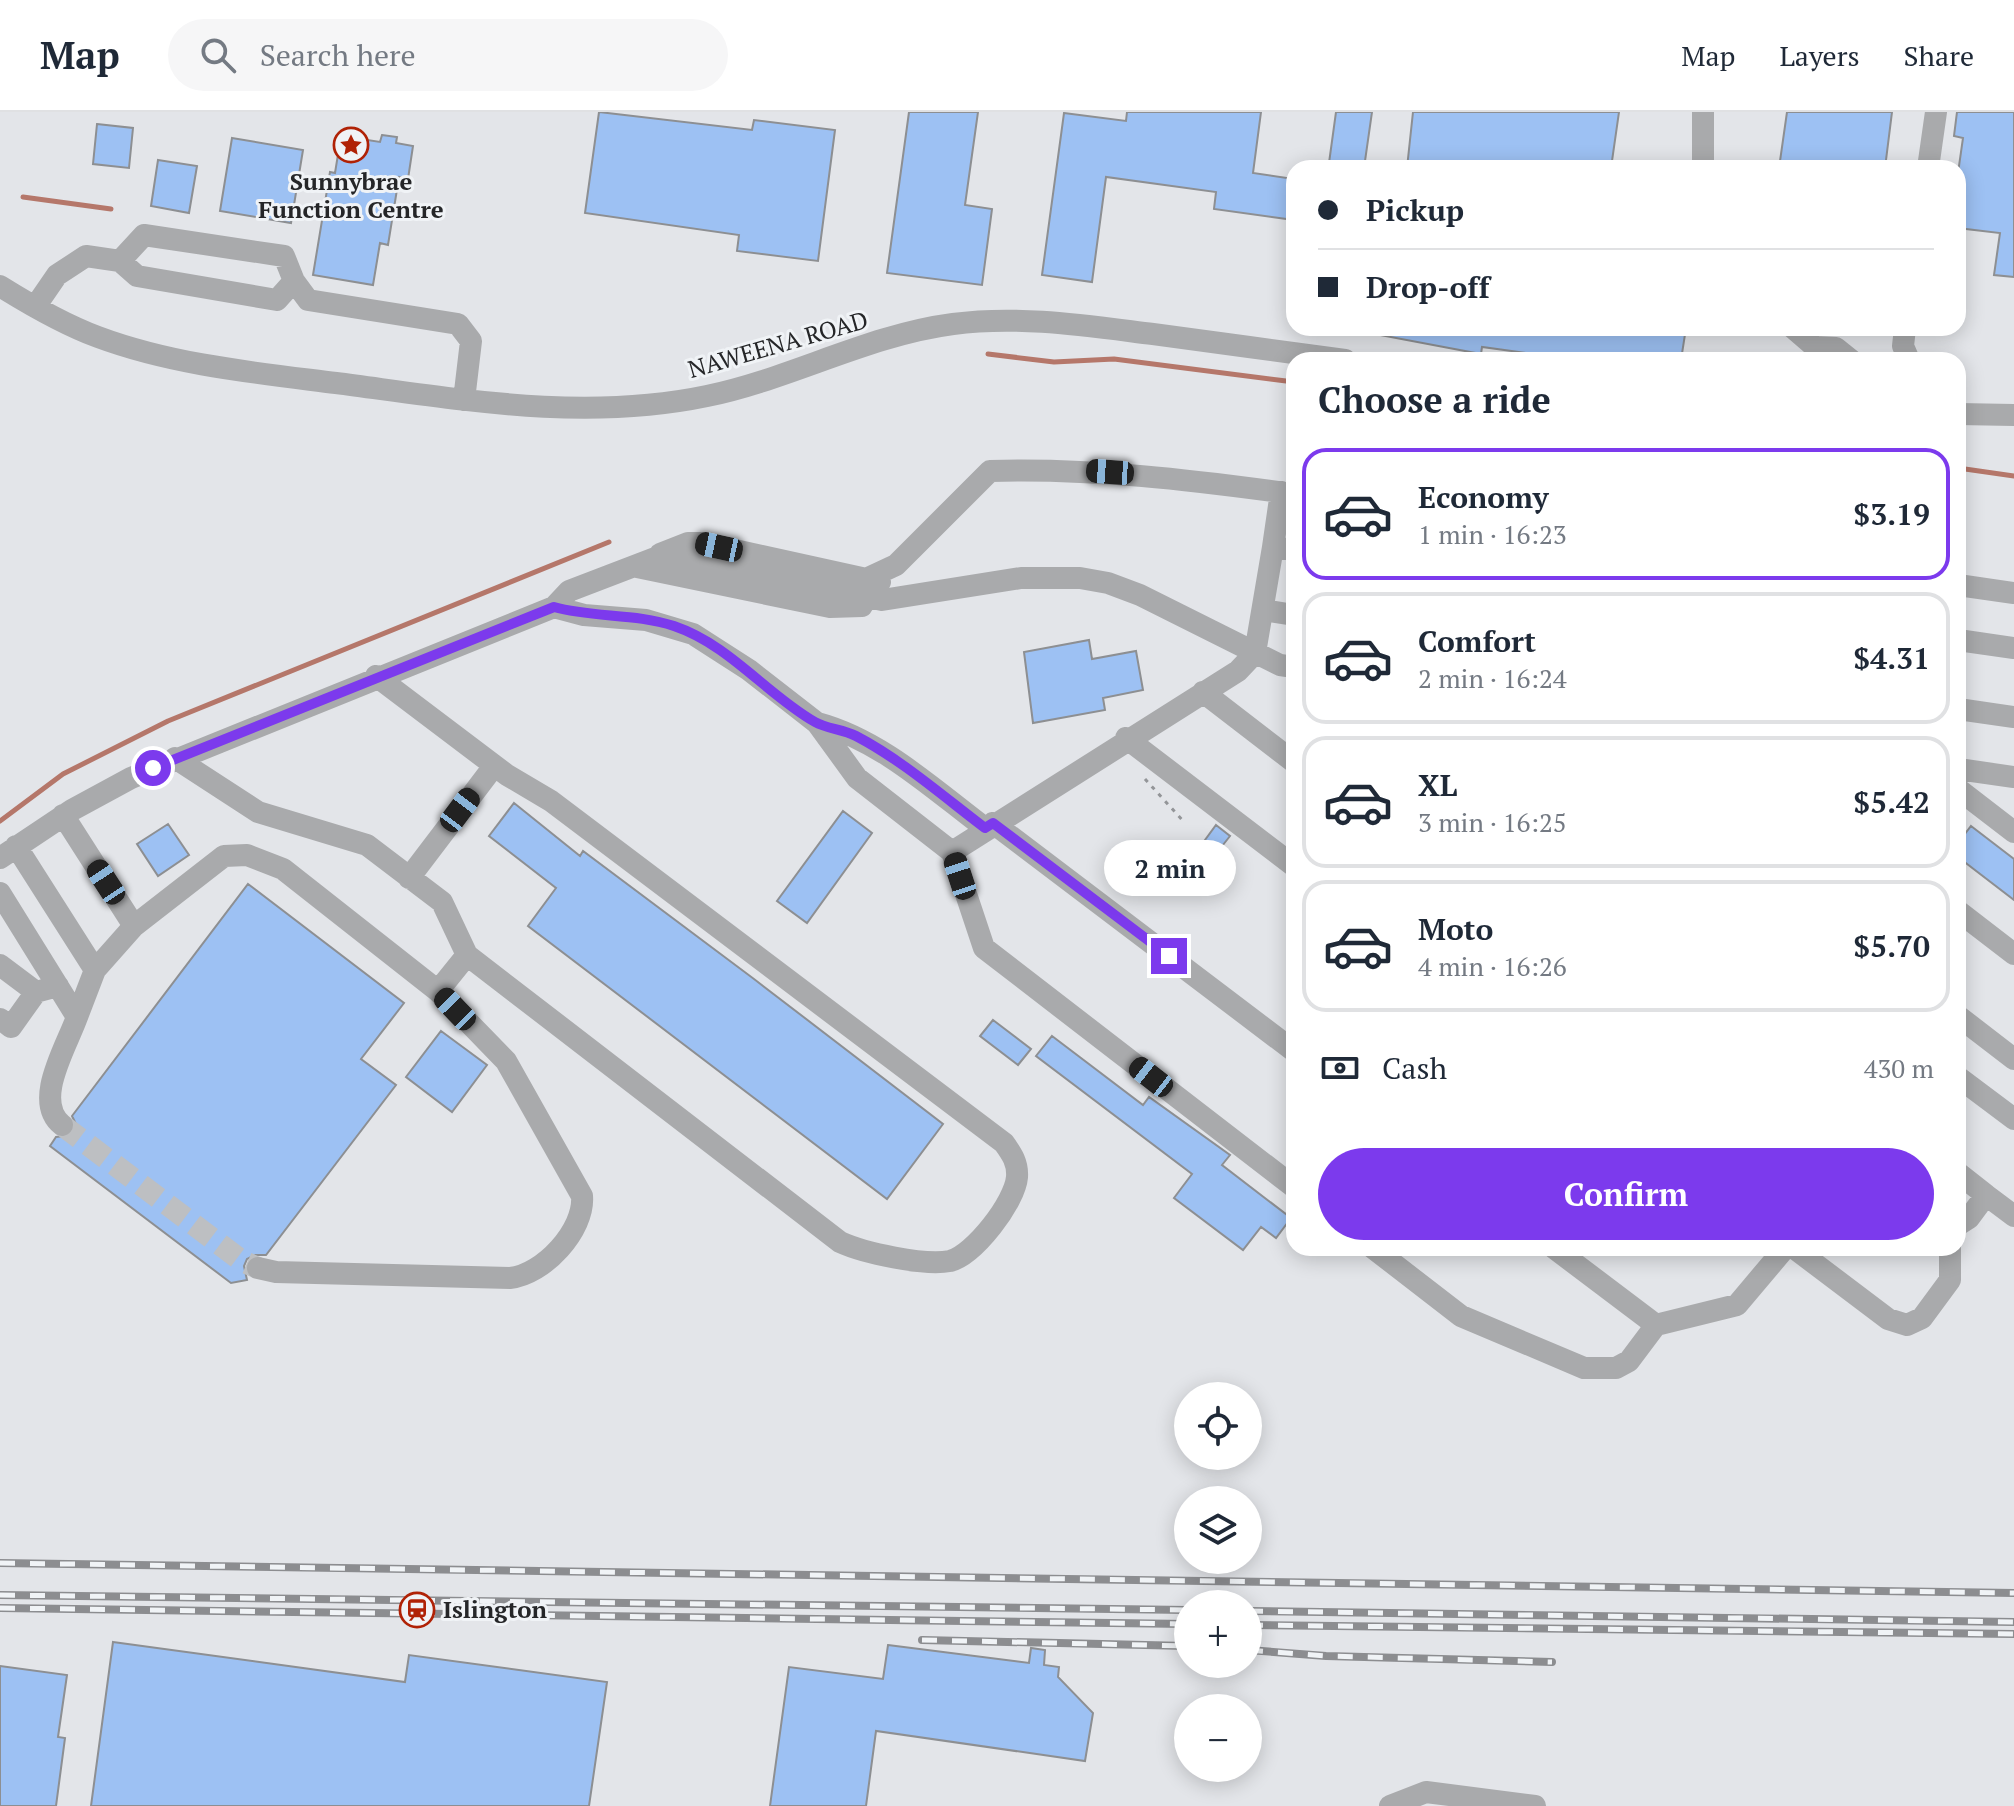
<!DOCTYPE html>
<meta charset="utf-8">
<style>
body{margin:0;font-family:"PT Serif",serif;background:#f6f6f7;color:#1f2937;height:100vh;display:flex;flex-direction:column;font-size:30px;white-space:nowrap}
*{box-sizing:border-box;margin:0}
p{font-size:26px;color:#747a83}
.icon{flex:none;width:44px;height:44px;fill:none;stroke:currentColor;stroke-width:2;stroke-linecap:round;stroke-linejoin:round}
.map{position:relative;flex:1;overflow:hidden}
.sheet{position:absolute;left:1286px;top:240px;width:680px;height:904px;display:flex;flex-direction:column;background:#fff;border-radius:24px;box-shadow:0 4px 20px #0003}
.sheet>*{flex:none}
.banner{position:absolute;left:1286px;top:48px;width:680px;height:176px;border-radius:24px;box-shadow:0 4px 20px #0003;display:grid;align-content:center;height:176px;padding:0 32px;background:#fff}
.tools{position:absolute;left:1174px;top:1270px;display:grid;gap:16px}
.tools a{display:grid;place-items:center;width:88px;height:88px;border-radius:50%;background:#fff;box-shadow:0 4px 20px #0003;font-size:40px}
.end{position:absolute;width:36px;height:36px;margin:-18px;border:10px solid #7c3aed;background:#fff;box-shadow:0 0 0 4px #fff}
.from{border-radius:50%}
.bubble{position:absolute;height:56px;border-radius:28px;background:#fff;box-shadow:0 4px 20px #0003;font-size:26px;font-weight:600;line-height:56px;text-align:center}
.car{position:absolute;width:24px;height:48px;margin:-24px -12px;border-radius:10px;box-shadow:0 0 6px 2px #0007;background:linear-gradient(#222 24%,#8ab4d8 0 40%,#222 0 76%,#8ab4d8 0 86%,#222 0)}
.banner b{display:flex;align-items:center;gap:28px;height:76px;font-size:30px}
.banner b+b{border-top:2px solid #e0e1e3}
.banner i{width:20px;height:20px;background:#1f2937}
ul{padding:0;list-style:none}
li{display:flex;align-items:center;gap:24px;height:132px;margin:0 16px 12px;padding:0 16px;border:4px solid #e0e1e3;border-radius:24px}
li div{flex:1}
li b{display:block;font-size:30px}
li em{font-style:normal;font-weight:600}
li.selected{border-color:#7c3aed}
li>.icon{width:72px;height:72px;stroke-width:1.5}
h2{padding:0 32px;font-size:36px;line-height:96px}
.pay{display:flex;align-items:center;gap:20px;height:88px;padding:0 32px;font-size:30px}
.pay p{margin-inline-start:auto}
.button{display:flex;gap:16px;margin-top:auto;padding:16px 32px}
.button a{flex:1;height:92px;border-radius:48px;background:#7c3aed;color:#fff;font-size:32px;font-weight:600;line-height:92px;text-align:center}
header{display:flex;align-items:center;gap:48px;box-sizing:border-box;height:112px;padding:0 40px;background:#fff;border-bottom:2px solid #e0e1e3}
header strong{font-size:38px}
nav{display:flex;gap:44px;margin-inline-start:auto;font-size:28px}
.search{width:560px;height:72px;background:#f6f6f7;display:flex;align-items:center;gap:20px;box-sizing:border-box;padding:0 28px;border-radius:44px;color:#747a83;font-size:30px}
.map>svg:first-child{display:block}
.lines{fill:none;stroke-linecap:round;stroke-linejoin:round}
.stream{stroke:#b5776a;stroke-width:5}
.building{fill:#9dc1f3;stroke:#8d8f92;stroke-width:2}
.minor-tunnel{stroke:#bdbfc2;stroke-width:22;stroke-dasharray:22 11;stroke-linecap:butt}
.path{stroke:#939598;stroke-width:3;stroke-dasharray:4 6;stroke-linecap:butt}
.minor{stroke:#a9aaac;stroke-width:22}
.rail-casing{stroke:#8c8d90;stroke-width:8}
.rail{stroke:#f0f3f6;stroke-width:5;stroke-dasharray:15;stroke-linecap:butt}
.route{stroke:#7c3aed;stroke-width:10}
.labels{text-anchor:middle;stroke-width:6;stroke-linejoin:round;paint-order:stroke}
.poi-label{font-size:24px;font-weight:bold;fill:#252628;stroke:#f0f3f6}
.street-label{font-size:24px;fill:#252628;stroke:#f0f3f6}
</style>
<header>
<strong>Map</strong>
<div class="search"><svg class="icon" aria-label="search" viewBox="0 0 24 24"><circle cx="10" cy="10" r="6"/><path d="M15 15l6 6"/></svg>Search here</div>
<nav><a>Map</a><a>Layers</a><a>Share</a></nav>
</header>
<div class="map">
<svg width="2014" height="1694" viewBox="0 0 2014 1694">
<rect width="100%" height="100%" fill="#e3e5e9"/>
<g class="lines">
<path class="stream" d="M 23,85 L 111,97
M 988,242 L 1054,250 L 1114,247 L 1294,270
M 1958,356 L 2014,364
M 0,709 L 63,662 L 168,609 L 609,430"/>
</g>
<path class="building" d="M 599,0 L 752,18 L 754,8 L 835,18 L 818,149 L 737,139 L 739,123 L 585,101 Z
M 909,0 L 978,0 L 965,93 L 992,97 L 982,173 L 887,161 Z
M 1127,0 L 1261,0 L 1253,61 L 1294,67 L 1294,108 L 1214,97 L 1216,80 L 1106,65 L 1092,170 L 1042,163 L 1064,1 L 1126,9 Z
M 1336,0 L 1372,0 L 1364,56 L 1329,51 Z
M 1413,0 L 1619,0 L 1611,56 L 1407,56 Z
M 1787,0 L 1892,0 L 1885,56 L 1779,56 Z
M 1957,0 L 2014,0 L 2014,165 L 1994,163 L 2000,121 L 1958,116 L 1958,61 L 1963,26 L 1954,24 Z
M 97,12 L 133,16 L 129,56 L 93,52 Z
M 382,23 L 397,25 L 396,31 L 413,34 L 408,67 L 399,65 L 388,133 L 380,131 L 373,173 L 313,163 L 330,60 L 335,61 L 341,24 L 380,30 Z
M 232,26 L 303,38 L 291,111 L 220,99 Z
M 158,48 L 197,54 L 189,101 L 151,94 Z
M 1381,216 L 1686,216 L 1681,248 L 1618,248 L 1586,243 L 1585,248 L 1577,248 L 1482,235 L 1481,242 L 1380,223 Z
M 1089,528 L 1092,547 L 1136,539 L 1143,578 L 1103,586 L 1105,598 L 1033,611 L 1024,540 Z
M 514,691 L 580,744 L 583,739 L 754,867 L 943,1012 L 887,1087 L 528,814 L 556,776 L 489,724 Z
M 843,699 L 872,721 L 807,811 L 777,789 Z
M 168,712 L 189,743 L 158,764 L 137,732 Z
M 1216,713 L 1230,724 L 1219,738 L 1205,728 Z
M 1971,714 L 2014,747 L 2014,788 L 1958,745 L 1958,731 Z
M 248,772 L 404,891 L 361,947 L 396,973 L 266,1143 L 255,1143 L 247,1147 L 244,1154 L 247,1168 L 231,1171 L 50,1034 L 56,1025 L 71,1023 L 76,1012 L 72,1004 Z
M 993,908 L 1031,937 L 1018,953 L 980,924 Z
M 441,919 L 487,953 L 452,1000 L 406,965 Z
M 1052,924 L 1143,993 L 1149,985 L 1230,1043 L 1222,1053 L 1291,1106 L 1276,1126 L 1261,1115 L 1243,1138 L 1174,1086 L 1192,1062 L 1036,944 Z
M 113,1530 L 405,1570 L 409,1543 L 607,1570 L 589,1694 L 91,1694 Z
M 888,1533 L 1029,1551 L 1031,1536 L 1045,1538 L 1044,1553 L 1059,1555 L 1058,1565 L 1093,1601 L 1085,1649 L 876,1619 L 866,1694 L 770,1694 L 789,1555 L 883,1567 Z
M 0,1554 L 67,1563 L 58,1625 L 65,1626 L 56,1694 L 0,1694 Z"/>
<g class="lines">
<path class="minor-tunnel" d="M 62,1013 L 242,1149 L 258,1156"/>
<path class="path" d="M 1145,667 L 1185,711"/>
<path class="minor" d="M 1703,56 L 1703,0
M 1928,56 L 1936,0
M 294,169 L 308,188 L 458,212 L 471,229 L 464,288
M 0,174 C 32,194 63,212 98,225 C 173,253 257,261 336,271 C 459,287 583,310 707,284 C 790,267 868,223 953,212 C 1019,203 1088,214 1153,222 C 1217,231 1281,239 1345,248
M 35,195 L 57,163 L 86,144 L 120,149 L 144,123 L 284,144 L 294,169 L 277,188 L 137,164 L 120,149
M 1793,216 L 1815,235 L 1836,236 L 1851,248
M 1905,216 L 1903,234 L 1909,248
M 1958,302 L 2014,303
M 1281,380 L 1273,435 L 1294,438
M 660,442 L 688,431 L 703,431 L 880,470
M 637,455 L 830,495 L 862,494
M 866,467 L 896,453 L 990,359 C 1093,356 1192,368 1294,382
M 1958,473 L 2014,481
M 554,495 L 584,503 L 646,508 L 693,522 L 749,558 L 817,611 L 857,666 L 952,740 L 984,836 L 1294,1075
M 1263,498 L 1294,503
M 1958,528 L 2014,536
M 1203,580 L 1294,650
M 1958,597 L 2014,605
M 817,611 C 881,628 933,677 985,716
M 1126,626 L 1294,754
M 175,646 L 258,700 L 367,733 L 442,790 L 467,843 L 840,1130 C 864,1141 924,1154 950,1149 C 974,1143 1015,1090 1017,1065 C 1018,1051 1012,1042 1004,1031 L 551,689 L 507,663 L 376,564
M 1958,657 L 2014,665
M 1958,677 L 2014,720
M 63,703 L 134,814 L 224,744 L 247,743 L 283,757 L 438,879 L 506,949 L 582,1084 C 585,1118 543,1163 510,1166 L 276,1160 L 258,1156
M 993,711 L 1294,939
M 16,734 L 95,858
M 952,740 L 1238,559 L 1255,541 L 1273,435
M 0,746 L 72,698 L 131,666 L 554,495 L 569,479 L 663,443 L 882,488 L 1021,466 L 1080,466 L 1108,471 L 1140,483 L 1280,553 L 1294,555
M 409,766 L 494,654
M 0,781 L 77,905 C 67,934 32,989 62,1013
M 1958,799 L 2014,842
M 0,853 L 36,880 L 58,874
M 438,879 L 467,843
M 1958,904 L 2014,947
M 77,905 L 95,858 L 134,814
M 0,907 L 11,915 L 36,880
M 1958,965 L 2014,1007
M 1958,1061 L 1986,1083 L 1969,1106 L 1958,1113
M 1986,1083 L 2014,1104
M 1373,1136 L 1461,1204 L 1584,1256 L 1616,1256 L 1629,1249 L 1656,1213 L 1554,1136
M 1794,1136 L 1888,1207 L 1907,1213 L 1922,1206 L 1950,1168 L 1950,1136
M 1656,1213 L 1737,1193 L 1785,1136
M 1390,1694 L 1426,1680 L 1535,1694"/>
<g class="rail-casing">
<path id="rail" d="M 0,1451 L 2014,1481
M 0,1483 L 1188,1498
M 0,1496 L 1188,1512
M 1248,1499 L 2014,1510
M 1248,1513 L 2014,1522
M 922,1528 L 1188,1534
M 1248,1538 L 1326,1544 L 1552,1550"/>
</g>
<use href="#rail" class="rail"/>
</g>
<g class="lines">
<path class="route" d="M 153,656 L 554,495 C 593,506 635,501 674,514 C 730,533 766,582 815,610 C 827,617 843,617 856,624 C 902,648 944,685 985,716 L 993,711 L 1169,844"/>
</g>
<defs>
<g id="sight-ring" transform="scale(1.8)"><circle r="9.5" fill="#f0f3f6" stroke="#b02206" stroke-width="1.5"/><path d="M0-6L1.8-2.2L6-1.7L2.9 1.2L3.7 5.4L0 3.3L-3.7 5.4L-2.9 1.2L-6-1.7L-1.8-2.2Z" fill="#b02206"/></g>
<g id="station-ring" transform="scale(1.8)"><circle r="9.5" fill="#f0f3f6" stroke="#b02206" stroke-width="1.5"/><path d="M-3-6H3Q5-6 5-4V2Q5 4 3 4L4.5 6H3L1.5 4h-3L-3 6H-4.5L-3 4Q-5 4-5 2V-4Q-5-6-3-6ZM-3.5-4v3h7v-3ZM-3.5 1v1.5H-2V1ZM2 1v1.5H3.5V1Z" fill="#b02206"/></g>
</defs>
<g fill-rule="evenodd">
<use href="#sight-ring" x="351" y="33"/>
<use href="#station-ring" x="417" y="1498"/>
</g>
<g class="labels">
<g class="poi-label">
<text x="351" y="78">Sunnybrae<tspan x="351" dy="28">Function Centre</tspan></text>
<text x="443" y="1506" text-anchor="start">Islington</text>
</g>
<g class="street-label">
<text transform="translate(778 233) rotate(-16)" y="8">NAWEENA ROAD</text>
</g>
</g>
</svg>
<div class="tools">
<a><svg class="icon" aria-label="locate" viewBox="0 0 24 24"><circle cx="12" cy="12" r="6"/><path d="M12 2v4M12 18v4M2 12h4M18 12h4"/></svg></a>
<a><svg class="icon" aria-label="layers" viewBox="0 0 24 24"><path d="M12 4l9 5-9 5-9-5zM3 14l9 5 9-5"/></svg></a>
<a>+</a>
<a>−</a>
</div>
<i class="end from" style="left:153px;top:656px"></i>
<i class="end" style="left:1169px;top:844px"></i>
<div class="bubble" style="left:1104px;top:728px;width:132px">2 min</div>
<i class="car" style="left:1110px;top:360px;rotate:274deg"></i>
<i class="car" style="left:719px;top:435px;rotate:282deg"></i>
<i class="car" style="left:460px;top:698px;rotate:37deg"></i>
<i class="car" style="left:960px;top:764px;rotate:342deg"></i>
<i class="car" style="left:106px;top:770px;rotate:327deg"></i>
<i class="car" style="left:455px;top:897px;rotate:316deg"></i>
<i class="car" style="left:1151px;top:965px;rotate:308deg"></i>
<div class="banner">
<b><i class="from"></i>Pickup</b>
<b><i></i>Drop-off</b>
</div>
<section class="sheet">
<h2>Choose a ride</h2>
<ul>
<li class="selected"><svg class="icon" aria-label="car" viewBox="0 0 24 24"><path d="M5 17H2v-5l4-1 3-4h7l3 4 3 1v5h-3M9 17h6M6 11h13"/><circle cx="7" cy="17" r="2"/><circle cx="17" cy="17" r="2"/></svg><div><b>Economy</b><p>1 min · 16:23</p></div><em>$3.19</em></li>
<li><svg class="icon" aria-label="car" viewBox="0 0 24 24"><path d="M5 17H2v-5l4-1 3-4h7l3 4 3 1v5h-3M9 17h6M6 11h13"/><circle cx="7" cy="17" r="2"/><circle cx="17" cy="17" r="2"/></svg><div><b>Comfort</b><p>2 min · 16:24</p></div><em>$4.31</em></li>
<li><svg class="icon" aria-label="car" viewBox="0 0 24 24"><path d="M5 17H2v-5l4-1 3-4h7l3 4 3 1v5h-3M9 17h6M6 11h13"/><circle cx="7" cy="17" r="2"/><circle cx="17" cy="17" r="2"/></svg><div><b>XL</b><p>3 min · 16:25</p></div><em>$5.42</em></li>
<li><svg class="icon" aria-label="car" viewBox="0 0 24 24"><path d="M5 17H2v-5l4-1 3-4h7l3 4 3 1v5h-3M9 17h6M6 11h13"/><circle cx="7" cy="17" r="2"/><circle cx="17" cy="17" r="2"/></svg><div><b>Moto</b><p>4 min · 16:26</p></div><em>$5.70</em></li>
</ul>
<div class="pay"><svg class="icon" aria-label="cash" viewBox="0 0 24 24"><path d="M3 7h18v10H3z"/><circle cx="12" cy="12" r="2"/></svg>Cash<p>430 m</p></div>
<div class="button"><a>Confirm</a></div>
</section>
</div>
